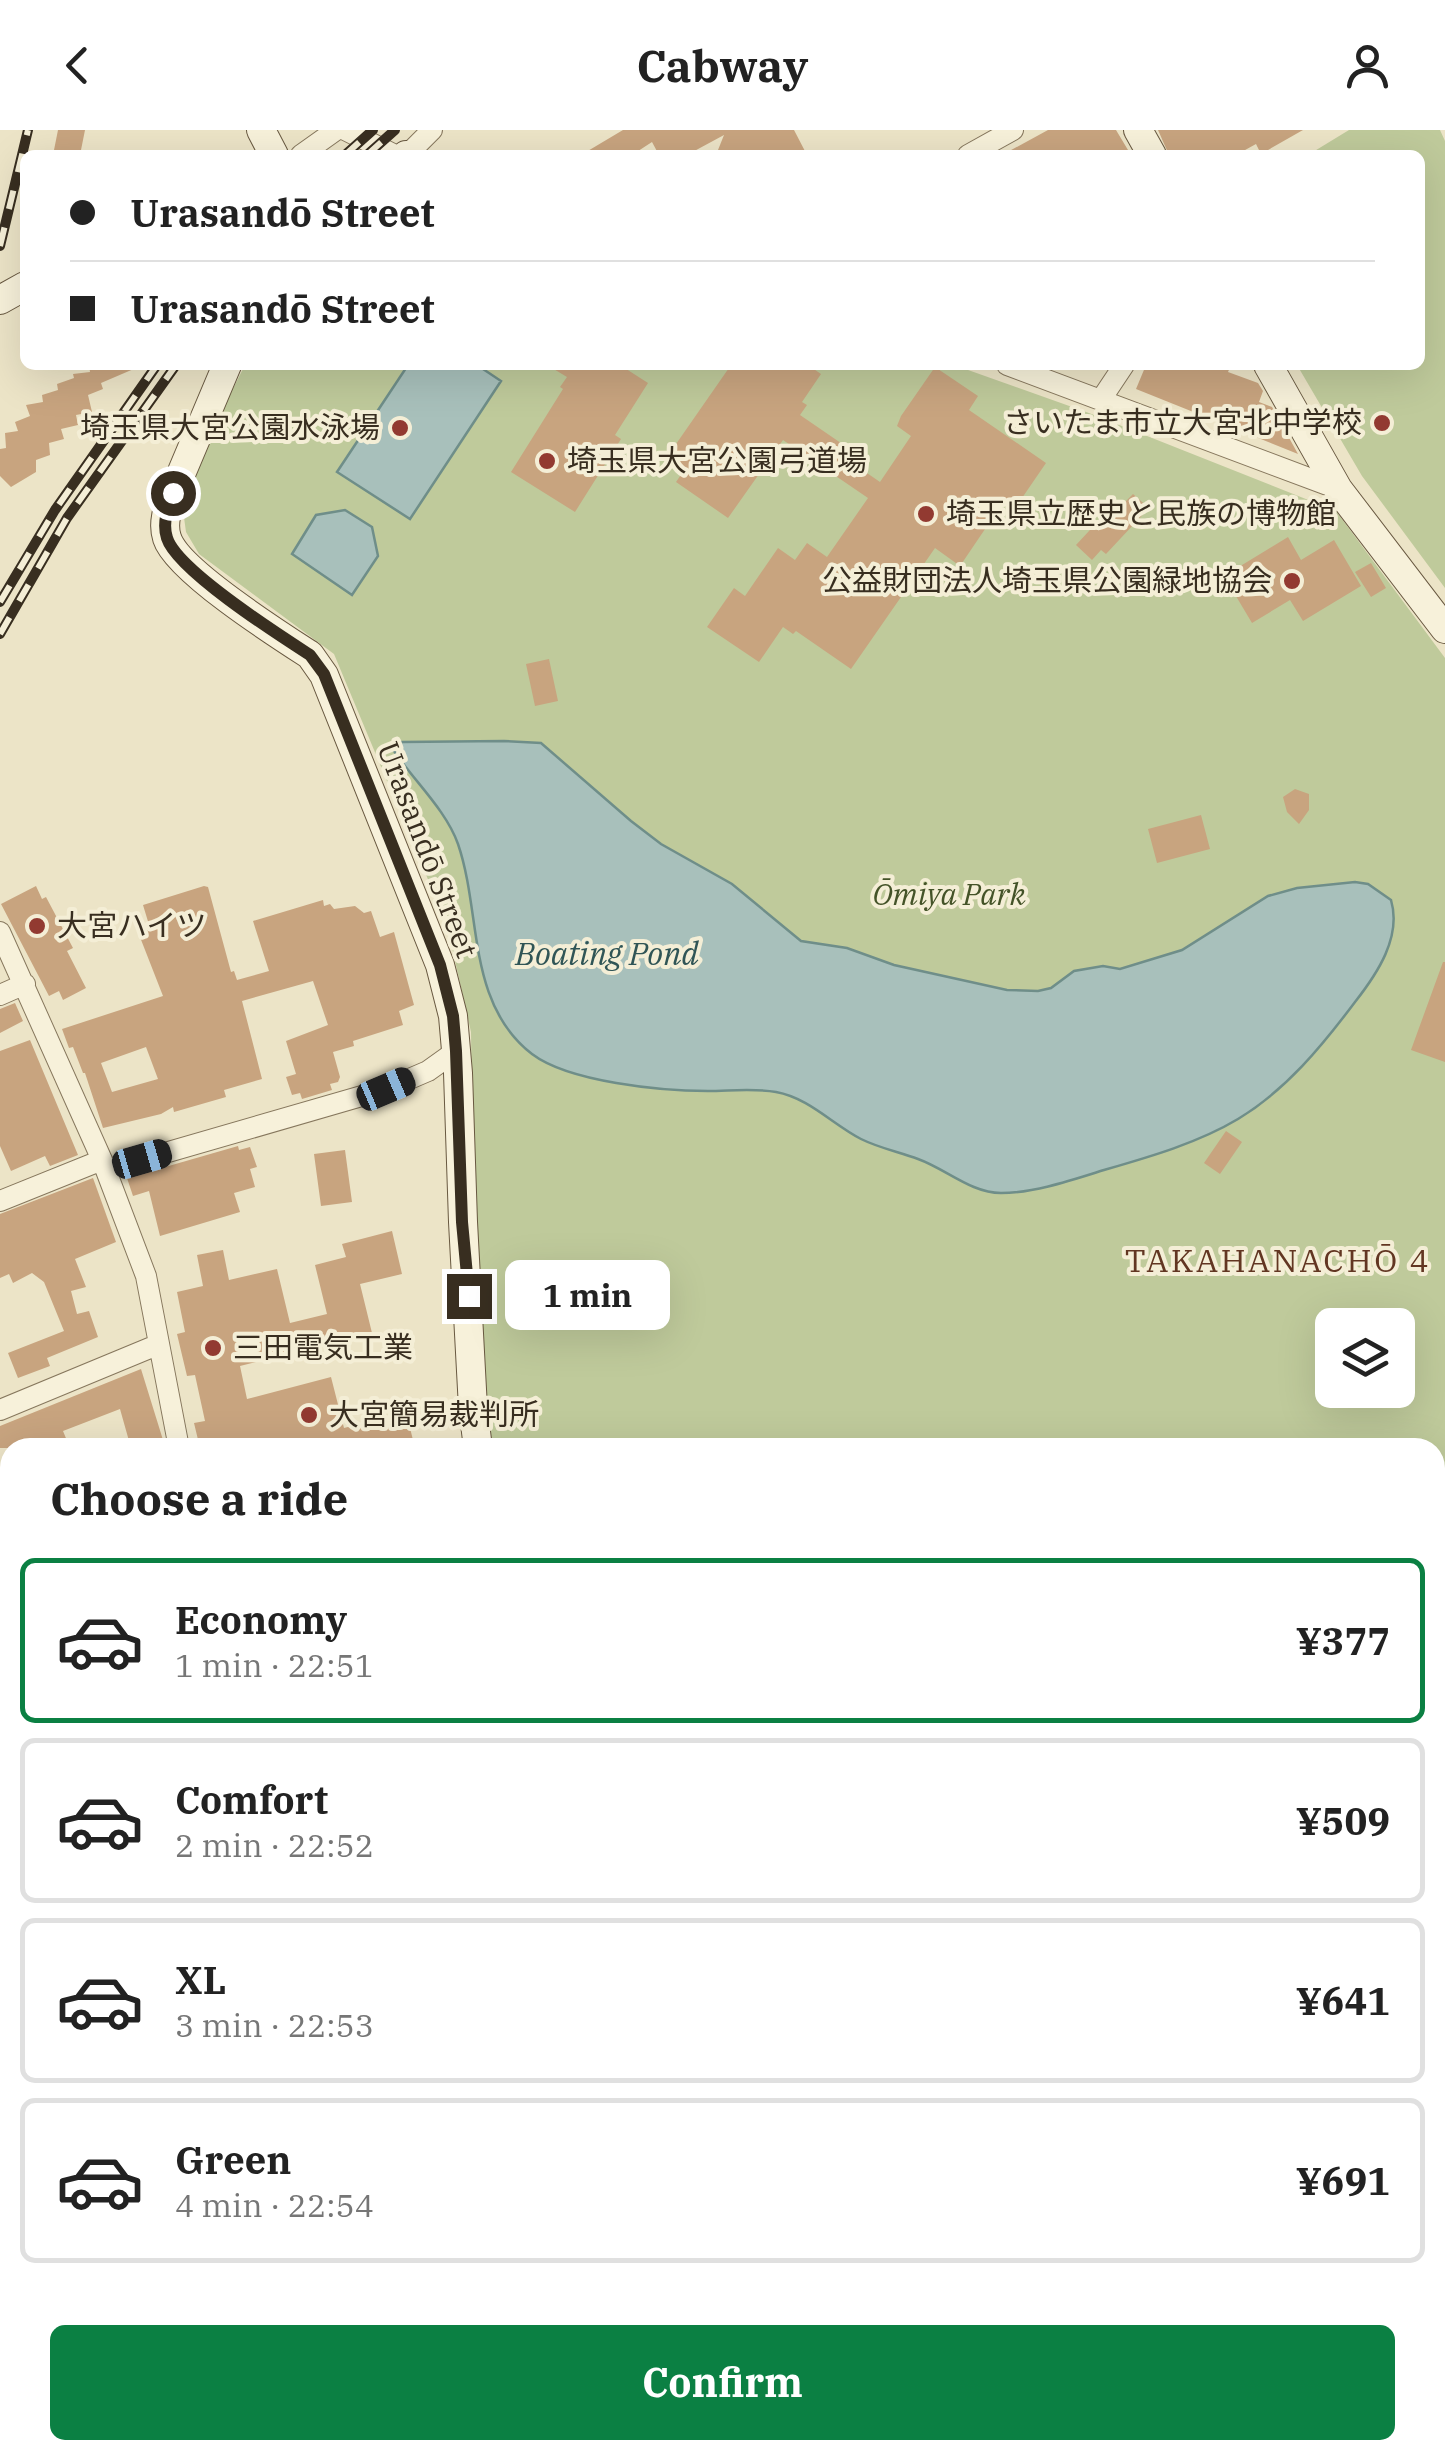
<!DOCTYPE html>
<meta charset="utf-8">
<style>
body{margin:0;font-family:"IBM Plex Serif","Noto Sans JP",serif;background:#f2f2f2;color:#222;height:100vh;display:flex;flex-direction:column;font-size:38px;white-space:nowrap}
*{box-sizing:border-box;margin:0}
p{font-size:32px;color:#767676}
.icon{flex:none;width:55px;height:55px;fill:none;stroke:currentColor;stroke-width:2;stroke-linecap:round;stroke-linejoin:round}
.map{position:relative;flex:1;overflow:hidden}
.panel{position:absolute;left:0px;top:1308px;width:1445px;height:1022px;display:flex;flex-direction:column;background:#fff;border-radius:30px 30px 0 0;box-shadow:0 10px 40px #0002}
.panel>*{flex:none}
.hud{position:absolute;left:20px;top:20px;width:1405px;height:220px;border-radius:15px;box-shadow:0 10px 40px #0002;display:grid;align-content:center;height:220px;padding:0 50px;background:#fff}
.buttons{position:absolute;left:1315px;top:1178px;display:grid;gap:20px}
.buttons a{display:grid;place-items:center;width:100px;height:100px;border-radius:15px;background:#fff;box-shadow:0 10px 40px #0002;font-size:50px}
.end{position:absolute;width:45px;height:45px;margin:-22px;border:12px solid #382e20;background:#fff;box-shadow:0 0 0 5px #fff}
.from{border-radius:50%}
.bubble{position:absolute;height:70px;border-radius:15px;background:#fff;box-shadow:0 10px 40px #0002;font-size:32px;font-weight:700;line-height:70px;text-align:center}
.car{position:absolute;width:30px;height:60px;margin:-30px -15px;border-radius:12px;box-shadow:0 0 8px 2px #0007;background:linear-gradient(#222 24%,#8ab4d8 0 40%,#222 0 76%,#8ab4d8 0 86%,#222 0)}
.hud b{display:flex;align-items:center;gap:35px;height:95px;font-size:38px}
.hud b+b{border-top:2px solid #e0e0e0}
.hud i{width:25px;height:25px;background:#222}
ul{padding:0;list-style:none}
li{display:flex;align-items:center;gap:30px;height:165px;margin:0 20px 15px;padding:0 30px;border:5px solid #e0e0e0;border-radius:15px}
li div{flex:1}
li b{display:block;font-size:38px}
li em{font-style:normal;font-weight:700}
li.on{border-color:#0b8043}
li>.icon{width:90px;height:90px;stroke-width:1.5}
h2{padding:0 50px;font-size:45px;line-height:120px}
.button{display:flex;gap:20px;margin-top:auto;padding:20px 50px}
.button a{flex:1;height:115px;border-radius:15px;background:#0b8043;color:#fff;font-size:40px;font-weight:700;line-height:115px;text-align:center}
header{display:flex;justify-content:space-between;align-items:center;height:130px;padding:0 50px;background:#fff;font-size:45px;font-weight:700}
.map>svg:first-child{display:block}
.green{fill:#bfca9b;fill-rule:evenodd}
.cemetery{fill:#b7bf9a}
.water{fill:#a8c0bb;stroke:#6f8e89;stroke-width:2.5}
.building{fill:#c8a47f;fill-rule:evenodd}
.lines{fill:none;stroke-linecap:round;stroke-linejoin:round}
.street-casing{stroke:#86775d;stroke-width:22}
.secondary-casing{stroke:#685840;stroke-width:30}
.street{stroke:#f7f1da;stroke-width:20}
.secondary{stroke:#f7f1da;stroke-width:28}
.rail-casing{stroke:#382e20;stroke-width:10}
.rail{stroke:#f4eed6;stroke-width:6;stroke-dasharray:19;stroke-linecap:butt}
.route{stroke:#382e20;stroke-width:12}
.poi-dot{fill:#923a31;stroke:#f4eed6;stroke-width:4}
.labels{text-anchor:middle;stroke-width:8;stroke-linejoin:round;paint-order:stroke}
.poi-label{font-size:30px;fill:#382e20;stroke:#f4eed6;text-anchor:start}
.street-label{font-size:30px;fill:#382e20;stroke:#f4eed6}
.park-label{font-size:30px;font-style:italic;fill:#445328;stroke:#f4eed6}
.water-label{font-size:32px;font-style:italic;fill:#305556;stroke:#f4eed6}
.neighbourhood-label{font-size:32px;letter-spacing:2.5px;fill:#623622;stroke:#f4eed6}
</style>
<header><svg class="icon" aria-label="back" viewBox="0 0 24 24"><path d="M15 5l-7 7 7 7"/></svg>Cabway<svg class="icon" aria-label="person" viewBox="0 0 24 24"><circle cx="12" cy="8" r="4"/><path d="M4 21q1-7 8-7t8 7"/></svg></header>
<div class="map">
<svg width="1445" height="2328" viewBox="0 0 1445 2328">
<rect width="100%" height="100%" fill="#ece4c7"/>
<path class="green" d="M 1349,0 L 1440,0 L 1445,11 L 1445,458 L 1362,346 L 1297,235 L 1420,235 L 1420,25 L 1308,25 Z
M 245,235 L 954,235 L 1089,283 L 1336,381 L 1445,528 L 1445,2246 L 1435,2242 L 1435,1318 L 485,1317 L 473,1072 L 471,902 L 447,795 L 334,524 L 199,424 L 186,402 L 183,380 L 217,290 ZM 1332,1195 L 1398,1195 L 1398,1260 L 1332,1260 Z"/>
<path class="cemetery" d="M 10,2143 L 10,2254 L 0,2259 L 0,2146 Z"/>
<path class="water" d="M 408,235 L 477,235 L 501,251 L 410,389 L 337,342 Z
M 345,380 L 372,397 L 378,426 L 352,465 L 292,424 L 316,385 Z
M 504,611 L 541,613 L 631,691 L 661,714 L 732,754 L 801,811 L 847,818 L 894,835 L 1007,860 L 1038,861 L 1051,858 L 1074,841 L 1103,836 L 1120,839 L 1182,820 L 1268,766 L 1297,758 L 1355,752 L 1368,754 L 1391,770 C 1402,807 1377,844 1355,872 C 1322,916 1286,960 1238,989 C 1198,1013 1149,1027 1104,1040 C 1072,1050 1034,1063 1001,1063 C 971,1063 946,1039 918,1029 C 899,1022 879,1018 861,1009 C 832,994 809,968 776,962 C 755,958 729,961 708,961 C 661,961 569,952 532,924 C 466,873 482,784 458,714 C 446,680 414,651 394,621 L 402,612 Z
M 1435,1942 L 1445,1943 L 1445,2017 L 1435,2016 Z
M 1137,2320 L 1223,2320 L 1220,2328 L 1137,2328 Z"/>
<path class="building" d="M 58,0 L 85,0 L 80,25 L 53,25 Z
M 623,0 L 794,0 L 807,25 L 716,25 L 724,5 L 687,25 L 659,25 L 652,12 L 632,25 L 581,25 Z
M 1048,0 L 1116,0 L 1131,25 L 1002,25 Z
M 1158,0 L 1303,0 L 1261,24 L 1256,14 L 1236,25 L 1169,25 Z
M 89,235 L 143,235 L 101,253 L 103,259 L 88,265 L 92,282 L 76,285 L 78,295 L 61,299 L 64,309 L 49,313 L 50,325 L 36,330 L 36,342 L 11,357 L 0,346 L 0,319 L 6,318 L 5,303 L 18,301 L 15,292 L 30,286 L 26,275 L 43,272 L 42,265 L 58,260 L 57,254 L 74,248 L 73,244 L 90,242 Z
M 547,235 L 620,235 L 648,253 L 615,305 L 621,309 L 575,382 L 511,342 L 563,259 L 560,257 L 567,247 Z
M 731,235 L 808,235 L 821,244 L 802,272 L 807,275 L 800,285 L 854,322 L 848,330 L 880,352 L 911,306 L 897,296 L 901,286 L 935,237 L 978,266 L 969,280 L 1046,333 L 1013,381 L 1002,374 L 960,436 L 935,418 L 851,539 L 796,501 L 793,504 L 783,497 L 759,532 L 707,497 L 734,458 L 745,466 L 778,418 L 795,430 L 807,413 L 827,427 L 868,368 L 783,310 L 728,388 L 676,352 L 685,339 L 667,327 Z
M 1146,235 L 1231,235 L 1228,242 L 1258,253 L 1263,261 L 1259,272 L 1272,277 L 1298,324 L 1136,259 Z
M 1133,364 L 1149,378 L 1106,424 L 1101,420 L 1092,430 L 1076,415 L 1115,373 L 1120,377 Z
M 1288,407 L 1301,430 L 1334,410 L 1361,456 L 1303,491 L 1290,470 L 1252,493 L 1224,446 Z
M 1371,433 L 1386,458 L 1371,467 L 1355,442 Z
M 549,529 L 558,571 L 535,576 L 526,534 Z
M 1295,659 L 1309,664 L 1309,680 L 1299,694 L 1287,682 L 1283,667 Z
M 1201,685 L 1210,719 L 1157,733 L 1148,699 Z
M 36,756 L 42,769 L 46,767 L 73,818 L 67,821 L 86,858 L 63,870 L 59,861 L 49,866 L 1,774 Z
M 204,756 L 208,757 L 231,842 L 234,841 L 237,850 L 269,841 L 253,791 L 323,770 L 324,776 L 330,774 L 334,779 L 355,776 L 364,783 L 371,781 L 380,807 L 394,802 L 414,875 L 399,881 L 403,895 L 353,911 L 354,916 L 333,922 L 340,947 L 338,952 L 330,954 L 332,960 L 302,969 L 300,963 L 292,965 L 286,947 L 296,944 L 286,911 L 328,895 L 313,851 L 242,871 L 262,949 L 224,960 L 226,967 L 174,982 L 173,977 L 161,984 L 103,998 L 85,943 L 83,943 L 73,917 L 69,918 L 62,899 L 163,866 L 138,802 L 150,798 L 143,775 ZM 146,917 L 158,949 L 112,962 L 101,933 Z
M 1443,832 L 1445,832 L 1445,932 L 1411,920 Z
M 15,873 L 23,891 L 0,903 L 0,879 Z
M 30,910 L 78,1025 L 50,1036 L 45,1026 L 11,1041 L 0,1016 L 0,921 Z
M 1226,1001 L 1242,1012 L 1220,1044 L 1204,1033 Z
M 238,1016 L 239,1020 L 250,1017 L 257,1037 L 250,1039 L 255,1057 L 234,1063 L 240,1082 L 160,1106 L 149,1061 L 133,1066 L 127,1048 Z
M 345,1020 L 352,1072 L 321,1076 L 314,1024 Z
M 93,1048 L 116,1112 L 75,1129 L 86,1157 L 71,1161 L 77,1184 L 89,1181 L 98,1207 L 47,1228 L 50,1236 L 18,1248 L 8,1223 L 64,1201 L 44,1152 L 32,1143 L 13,1153 L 9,1144 L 0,1148 L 0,1084 Z
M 392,1101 L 402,1144 L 360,1154 L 372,1203 L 240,1236 L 247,1269 L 331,1247 L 344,1298 L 406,1282 L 415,1318 L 200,1318 L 194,1293 L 205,1291 L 195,1245 L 187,1246 L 177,1204 L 185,1202 L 177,1162 L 203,1156 L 197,1125 L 223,1120 L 229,1150 L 277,1139 L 290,1193 L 327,1184 L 315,1135 L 346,1127 L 342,1114 Z
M 141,1239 L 163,1310 L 159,1312 L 161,1318 L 131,1318 L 120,1279 L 63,1301 L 70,1318 L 0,1318 L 0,1296 Z"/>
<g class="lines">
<g class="street-casing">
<path id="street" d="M 345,0 L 395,25
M 408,24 L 432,0
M 301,25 L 336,0
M 968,25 L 1013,0
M 1007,235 L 1338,359
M 1102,268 L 1124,235
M 0,802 L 102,1030 L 146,1146 L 179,1318
M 0,865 L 25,854
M 106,1040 L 386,959 L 428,941 L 456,921
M 0,1071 L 102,1030
M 0,1280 L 157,1215
M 0,1486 L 10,1482
M 0,1693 L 10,1689
M 0,1736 L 10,1762
M 0,1903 L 10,1899
M 0,2100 L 10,2097
M 0,2317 L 10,2328
M 260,2320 L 264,2328"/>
</g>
<g class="secondary-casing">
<path id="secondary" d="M 261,0 L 274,25
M 1138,0 L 1152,25
M 406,25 L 411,25
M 0,170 L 25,156
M 227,235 L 173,363 C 168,377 162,393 167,408 C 177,440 279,505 310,525 L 324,545 L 440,835 L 453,886 L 458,943 L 463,1092 L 473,1278 L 478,1318
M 1268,235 L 1338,359 L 1445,499
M 466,2328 L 474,2320
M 1435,2328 L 1445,2294"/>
</g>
<use href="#street" class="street"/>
<use href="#secondary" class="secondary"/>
<g class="rail-casing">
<path id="rail" d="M 345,25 L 373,0
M 367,25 L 395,0
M 0,116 L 28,0
M 0,472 L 55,380 L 157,235
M 0,504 L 67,388 L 176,235"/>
</g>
<use href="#rail" class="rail"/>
</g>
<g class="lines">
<path class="route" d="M 173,363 C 168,377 162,393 167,408 C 177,440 279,505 310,525 L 324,544 L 440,835 L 453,886 L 456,921 L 462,1092 L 469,1166"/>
</g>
<g class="poi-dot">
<circle cx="1382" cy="293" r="10"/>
<circle cx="400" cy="298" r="10"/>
<circle cx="547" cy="331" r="10"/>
<circle cx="926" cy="384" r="10"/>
<circle cx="1292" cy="451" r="10"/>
<circle cx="37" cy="796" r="10"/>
<circle cx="213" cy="1218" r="10"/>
<circle cx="309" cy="1285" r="10"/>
</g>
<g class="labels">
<g class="poi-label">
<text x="1362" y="303" text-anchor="end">さいたま市立大宮北中学校</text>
<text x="380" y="308" text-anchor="end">埼玉県大宮公園水泳場</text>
<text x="567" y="341">埼玉県大宮公園弓道場</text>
<text x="946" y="394">埼玉県立歴史と民族の博物館</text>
<text x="1272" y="461" text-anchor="end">公益財団法人埼玉県公園緑地協会</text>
<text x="57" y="806">大宮ハイツ</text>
<text x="233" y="1228">三田電気工業</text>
<text x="329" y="1295">大宮簡易裁判所</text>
</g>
<g class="street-label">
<text transform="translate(427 720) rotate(69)" y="10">Urasandō Street</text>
</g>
<g class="park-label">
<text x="949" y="775">Ōmiya Park</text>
</g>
<g class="water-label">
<text x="607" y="835">Boating Pond</text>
</g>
<g class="neighbourhood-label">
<text x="1278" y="1142">TAKAHANACHŌ 4</text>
</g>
</g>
</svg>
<div class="buttons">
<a><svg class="icon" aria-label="layers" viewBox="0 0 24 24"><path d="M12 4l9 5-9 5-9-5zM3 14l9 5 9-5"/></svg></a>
</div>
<i class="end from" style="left:173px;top:363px"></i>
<i class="end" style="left:469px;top:1166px"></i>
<div class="bubble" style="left:505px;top:1130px;width:165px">1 min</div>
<i class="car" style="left:386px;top:959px;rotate:67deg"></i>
<i class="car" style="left:142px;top:1029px;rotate:74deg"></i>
<div class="hud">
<b><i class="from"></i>Urasandō Street</b>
<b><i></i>Urasandō Street</b>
</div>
<section class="panel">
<h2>Choose a ride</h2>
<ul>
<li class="on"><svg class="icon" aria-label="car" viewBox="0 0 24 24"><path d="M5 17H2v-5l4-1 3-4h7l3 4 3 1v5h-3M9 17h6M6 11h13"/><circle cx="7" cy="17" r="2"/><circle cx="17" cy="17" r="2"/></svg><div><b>Economy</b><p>1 min · 22:51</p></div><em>¥377</em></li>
<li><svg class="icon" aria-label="car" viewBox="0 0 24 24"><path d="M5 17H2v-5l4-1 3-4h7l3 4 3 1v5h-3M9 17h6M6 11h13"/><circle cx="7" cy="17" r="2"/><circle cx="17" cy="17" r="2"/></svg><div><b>Comfort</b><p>2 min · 22:52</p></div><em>¥509</em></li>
<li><svg class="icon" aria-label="car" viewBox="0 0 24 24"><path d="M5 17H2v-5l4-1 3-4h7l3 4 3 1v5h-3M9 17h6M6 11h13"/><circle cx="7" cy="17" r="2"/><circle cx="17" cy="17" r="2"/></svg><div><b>XL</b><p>3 min · 22:53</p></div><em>¥641</em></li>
<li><svg class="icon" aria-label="car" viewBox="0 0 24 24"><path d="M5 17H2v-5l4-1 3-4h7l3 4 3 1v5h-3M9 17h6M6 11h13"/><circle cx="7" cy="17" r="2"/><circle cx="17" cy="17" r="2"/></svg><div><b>Green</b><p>4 min · 22:54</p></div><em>¥691</em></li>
</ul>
<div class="button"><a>Confirm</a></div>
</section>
</div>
